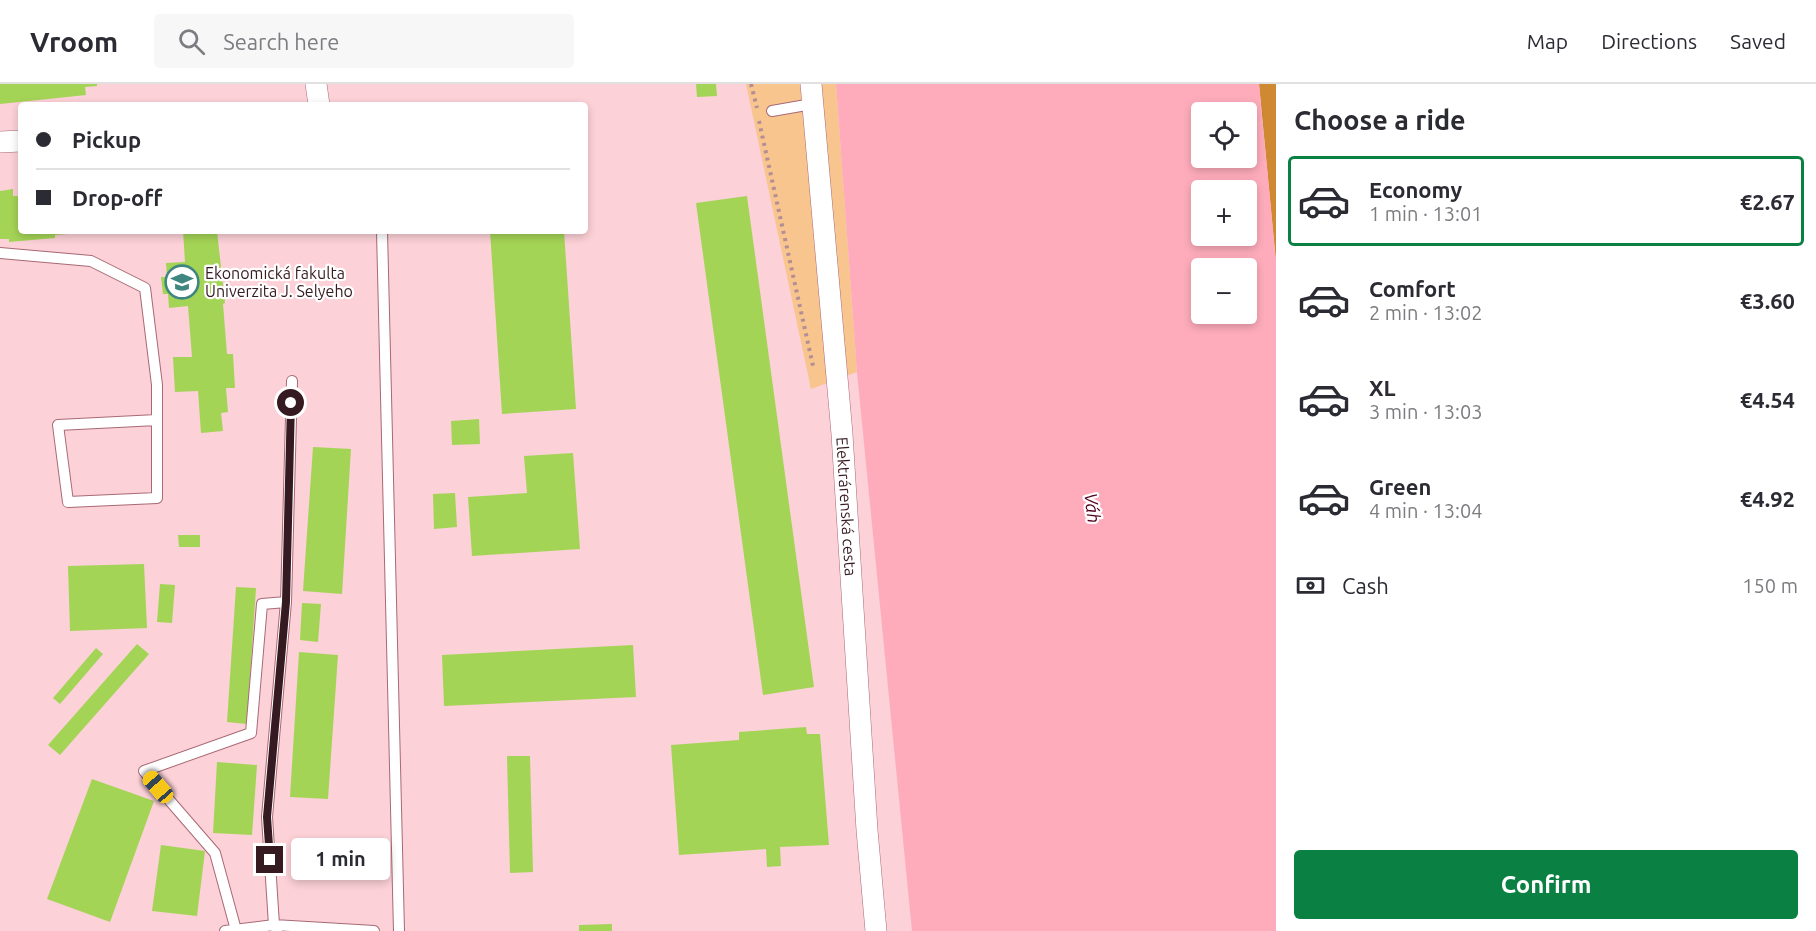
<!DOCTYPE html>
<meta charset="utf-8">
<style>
body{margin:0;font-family:Ubuntu,sans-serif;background:#f7f7f7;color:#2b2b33;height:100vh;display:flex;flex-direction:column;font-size:22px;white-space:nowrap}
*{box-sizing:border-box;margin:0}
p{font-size:20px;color:#7c7c81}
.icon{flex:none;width:33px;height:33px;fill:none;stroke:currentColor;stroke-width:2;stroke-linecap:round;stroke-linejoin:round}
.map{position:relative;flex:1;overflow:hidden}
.details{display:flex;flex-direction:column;background:#fff;width:540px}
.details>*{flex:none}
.guide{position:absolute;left:18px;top:18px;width:570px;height:132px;border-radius:6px;box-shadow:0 3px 9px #0003;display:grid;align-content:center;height:132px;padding:0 18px;background:#fff}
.tools{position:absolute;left:1191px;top:18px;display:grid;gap:12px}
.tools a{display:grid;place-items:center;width:66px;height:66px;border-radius:6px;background:#fff;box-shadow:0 3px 9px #0003;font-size:30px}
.end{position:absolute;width:27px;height:27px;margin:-14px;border:8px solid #351b21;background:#fff;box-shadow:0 0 0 3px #fff}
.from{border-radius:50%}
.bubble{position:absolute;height:42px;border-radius:6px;background:#fff;box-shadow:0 3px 9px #0003;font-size:20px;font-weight:600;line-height:42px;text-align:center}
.car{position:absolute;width:18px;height:36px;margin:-18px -9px;border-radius:8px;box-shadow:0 0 4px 2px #0007;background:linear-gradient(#f5c518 24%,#345 0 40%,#f5c518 0 76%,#345 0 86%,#f5c518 0)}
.guide b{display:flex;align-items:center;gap:21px;height:57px;font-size:22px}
.guide b+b{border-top:2px solid #e1e1e2}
.guide i{width:15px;height:15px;background:#2b2b33}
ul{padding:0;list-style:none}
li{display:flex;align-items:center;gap:18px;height:90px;margin:0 12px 9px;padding:0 6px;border:3px solid transparent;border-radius:6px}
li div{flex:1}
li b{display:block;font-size:22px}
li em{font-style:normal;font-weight:600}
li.on{border-color:#0b8043}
li>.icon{width:54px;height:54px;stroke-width:1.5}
h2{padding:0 18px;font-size:27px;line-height:72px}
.pay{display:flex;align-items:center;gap:15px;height:66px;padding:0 18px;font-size:22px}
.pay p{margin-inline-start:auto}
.button{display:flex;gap:12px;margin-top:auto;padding:12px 18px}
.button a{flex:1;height:69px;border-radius:6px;background:#0b8043;color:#fff;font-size:24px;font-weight:600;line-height:69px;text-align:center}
header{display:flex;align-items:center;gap:36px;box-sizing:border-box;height:84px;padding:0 30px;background:#fff;border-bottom:2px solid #e1e1e2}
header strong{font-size:28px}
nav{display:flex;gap:33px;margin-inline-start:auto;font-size:21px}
.search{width:420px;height:54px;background:#f7f7f7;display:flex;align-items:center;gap:15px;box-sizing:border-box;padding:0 21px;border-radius:6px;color:#7c7c81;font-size:22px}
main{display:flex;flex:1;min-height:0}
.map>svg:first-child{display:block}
.green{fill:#f9c58f}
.forest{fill:#cf8932}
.water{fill:#feacbb;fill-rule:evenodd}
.building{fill:#a4d456}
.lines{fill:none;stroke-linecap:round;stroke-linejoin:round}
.service-casing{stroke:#a86975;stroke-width:12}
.minor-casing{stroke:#a86975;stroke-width:22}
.path{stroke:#b38e94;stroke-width:4;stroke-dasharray:3 4.5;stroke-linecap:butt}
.service{stroke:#fff;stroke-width:10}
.minor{stroke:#fff;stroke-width:21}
.route{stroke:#351b21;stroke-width:8}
.labels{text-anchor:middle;stroke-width:4.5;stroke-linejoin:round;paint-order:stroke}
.poi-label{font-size:16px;fill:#351b21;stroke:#fff;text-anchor:start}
.street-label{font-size:16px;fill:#351b21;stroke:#fff}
.water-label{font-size:18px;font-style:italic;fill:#53001e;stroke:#fff}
</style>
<header>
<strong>Vroom</strong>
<div class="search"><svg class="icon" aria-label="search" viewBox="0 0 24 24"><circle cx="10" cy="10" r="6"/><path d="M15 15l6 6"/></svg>Search here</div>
<nav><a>Map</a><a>Directions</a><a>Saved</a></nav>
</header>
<main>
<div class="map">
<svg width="1276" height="847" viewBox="0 0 1276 847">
<rect width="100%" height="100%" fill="#fcd1d7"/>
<path class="green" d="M 746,0 L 836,0 L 857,288 L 811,305 Z"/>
<path class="forest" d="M 1259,0 L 1276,0 L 1276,178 Z"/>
<path class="water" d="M 836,0 L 1259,0 L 1276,178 L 1276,847 L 912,847 L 857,288 ZM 1202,28 L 1246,28 L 1246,74 L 1202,74 ZM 1202,106 L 1246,106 L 1246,152 L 1202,152 ZM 1202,184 L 1246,184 L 1246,230 L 1202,230 Z"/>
<path class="building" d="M 0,0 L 97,0 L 97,2 L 85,3 L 86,11 L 0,20 Z
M 696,0 L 716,0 L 717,12 L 697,13 Z
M 13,105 L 13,112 L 21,112 L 21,147 L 67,147 L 68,150 L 55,151 L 55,154 L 9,158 L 9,155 L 0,155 L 0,107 Z
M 747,112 L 814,603 L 763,611 L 696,119 Z
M 183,147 L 217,147 L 225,219 L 223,220 L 227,270 L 233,270 L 235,304 L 226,304 L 228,328 L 221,329 L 223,347 L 201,349 L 198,307 L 175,308 L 173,273 L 192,273 L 188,222 L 169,224 L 168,210 L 163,210 L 161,193 L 167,193 L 166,179 L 185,178 Z
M 490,147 L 564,147 L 576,325 L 502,330 Z
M 479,335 L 480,360 L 452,361 L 451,337 Z
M 313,363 L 351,365 L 342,510 L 303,507 Z
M 573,369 L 580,465 L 472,472 L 468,413 L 527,409 L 524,372 Z
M 455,409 L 457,443 L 434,445 L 433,410 Z
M 178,451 L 200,451 L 200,463 L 179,463 Z
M 144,480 L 147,544 L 70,547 L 68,482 Z
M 160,500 L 175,501 L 172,539 L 157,538 Z
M 236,503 L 256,504 L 247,640 L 227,638 Z
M 302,519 L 321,520 L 318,558 L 300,556 Z
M 137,560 L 149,570 L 60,671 L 48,661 Z
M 633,561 L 636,613 L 444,622 L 442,571 Z
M 96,564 L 103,570 L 60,620 L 53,614 Z
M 299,568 L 338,571 L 328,715 L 290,713 Z
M 806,643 L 807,650 L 820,650 L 829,761 L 780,763 L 781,782 L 767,783 L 766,765 L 679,771 L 671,661 L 739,656 L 739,648 Z
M 507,672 L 530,672 L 533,788 L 510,789 Z
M 217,678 L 257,681 L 252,751 L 213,749 Z
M 92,695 L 154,717 L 110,838 L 47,815 Z
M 161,761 L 205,767 L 197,832 L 152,827 Z
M 612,840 L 612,847 L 579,847 L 579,841 Z"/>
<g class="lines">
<g class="service-casing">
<path id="service" d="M 772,27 L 812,20
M 382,147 L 399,847
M 0,169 L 91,177 L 145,204 L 157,301 L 157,414 L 68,418 L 58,341 L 157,336
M 236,846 L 215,769 L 144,687 L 251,649 L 262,520 L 286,518
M 225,847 L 274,841 L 374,847
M 277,847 L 274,841 L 267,733 L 286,518 L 292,297"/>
</g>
<g class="minor-casing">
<g id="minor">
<path d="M 316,0 L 319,21"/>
<path id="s1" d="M 811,0 L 842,350 L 867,746 L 876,847"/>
<path d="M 0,58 L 21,57"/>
</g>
</g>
<path class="path" d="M 751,0 L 757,24
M 759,37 L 813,282"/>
<use href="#service" class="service"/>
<use href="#minor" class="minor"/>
</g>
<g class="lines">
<path class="route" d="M 270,776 L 267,733 L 286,518 L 291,319"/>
</g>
<defs>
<g id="university-ring" transform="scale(1.725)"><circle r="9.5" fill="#fff" stroke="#3f8680" stroke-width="1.5"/><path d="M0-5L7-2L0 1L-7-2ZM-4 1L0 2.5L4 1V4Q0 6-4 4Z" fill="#3f8680"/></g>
</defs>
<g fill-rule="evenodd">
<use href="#university-ring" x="182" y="198"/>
</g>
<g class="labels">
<g class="poi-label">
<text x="205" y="195">Ekonomická fakulta<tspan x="205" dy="18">Univerzita J. Selyeho</tspan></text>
</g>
<g class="street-label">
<text dy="6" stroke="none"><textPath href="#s1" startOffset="424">Elektrárenská cesta</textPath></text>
</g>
<g class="water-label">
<text transform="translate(1092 424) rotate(83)" y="6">Váh</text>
</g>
</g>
</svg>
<div class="tools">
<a><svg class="icon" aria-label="locate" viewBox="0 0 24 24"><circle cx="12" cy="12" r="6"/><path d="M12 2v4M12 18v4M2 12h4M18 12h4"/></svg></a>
<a>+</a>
<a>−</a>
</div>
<i class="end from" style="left:291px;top:319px"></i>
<i class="end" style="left:270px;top:776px"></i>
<div class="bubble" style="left:291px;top:754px;width:99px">1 min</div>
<i class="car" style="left:158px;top:703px;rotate:319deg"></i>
<div class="guide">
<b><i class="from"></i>Pickup</b>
<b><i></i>Drop-off</b>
</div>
</div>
<section class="details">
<h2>Choose a ride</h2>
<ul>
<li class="on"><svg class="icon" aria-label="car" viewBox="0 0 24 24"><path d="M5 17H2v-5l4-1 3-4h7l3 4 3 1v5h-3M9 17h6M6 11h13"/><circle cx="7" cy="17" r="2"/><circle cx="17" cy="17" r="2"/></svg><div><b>Economy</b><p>1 min · 13:01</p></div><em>€2.67</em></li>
<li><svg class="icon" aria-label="car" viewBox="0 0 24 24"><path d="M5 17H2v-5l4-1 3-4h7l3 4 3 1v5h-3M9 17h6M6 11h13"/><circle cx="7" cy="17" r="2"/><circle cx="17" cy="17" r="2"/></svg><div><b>Comfort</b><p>2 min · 13:02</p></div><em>€3.60</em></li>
<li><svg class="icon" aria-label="car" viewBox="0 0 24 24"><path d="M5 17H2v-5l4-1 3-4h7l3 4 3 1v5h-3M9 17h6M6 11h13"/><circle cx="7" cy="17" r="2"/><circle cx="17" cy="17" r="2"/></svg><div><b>XL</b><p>3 min · 13:03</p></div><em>€4.54</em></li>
<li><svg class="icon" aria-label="car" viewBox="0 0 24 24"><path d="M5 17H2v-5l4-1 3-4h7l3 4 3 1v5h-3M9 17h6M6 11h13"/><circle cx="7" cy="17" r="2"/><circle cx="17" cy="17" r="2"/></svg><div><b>Green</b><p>4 min · 13:04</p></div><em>€4.92</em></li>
</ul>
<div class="pay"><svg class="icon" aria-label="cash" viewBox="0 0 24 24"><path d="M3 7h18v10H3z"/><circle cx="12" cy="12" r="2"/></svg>Cash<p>150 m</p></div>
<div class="button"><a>Confirm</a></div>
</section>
</main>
